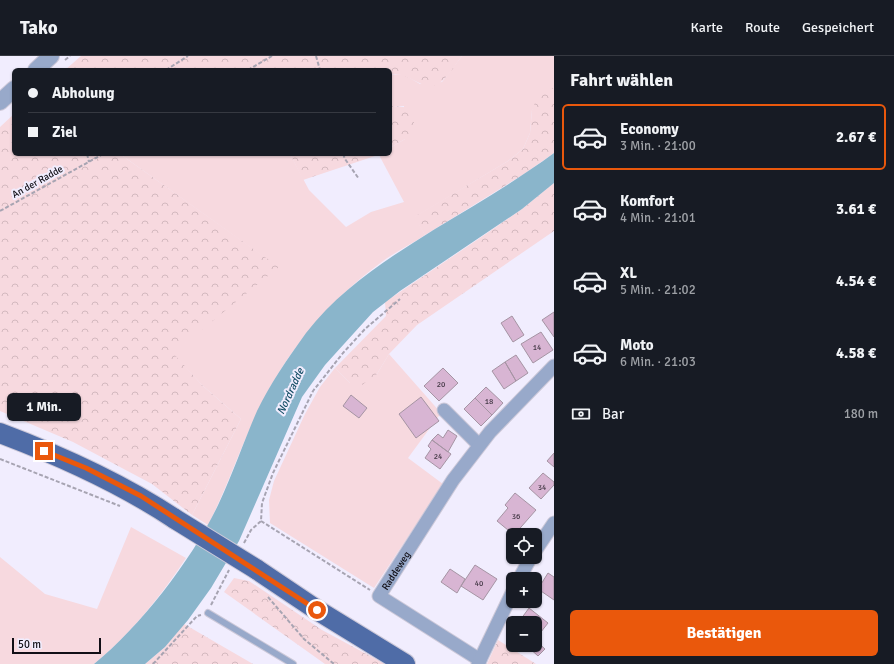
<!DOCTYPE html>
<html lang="de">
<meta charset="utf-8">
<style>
body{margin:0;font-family:Signika,sans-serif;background:#20242c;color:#f1f3f6;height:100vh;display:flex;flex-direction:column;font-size:15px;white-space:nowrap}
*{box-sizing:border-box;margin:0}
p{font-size:13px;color:#9ea1a6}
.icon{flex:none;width:22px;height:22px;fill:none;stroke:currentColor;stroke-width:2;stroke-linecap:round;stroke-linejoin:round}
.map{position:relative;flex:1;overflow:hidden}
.drawer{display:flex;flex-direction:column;background:#171b24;width:340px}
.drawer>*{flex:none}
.banner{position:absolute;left:12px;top:12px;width:380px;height:88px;border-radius:6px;box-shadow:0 1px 3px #0004;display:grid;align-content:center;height:88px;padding:0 16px;background:#171b24}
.fabs{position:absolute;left:506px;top:472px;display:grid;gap:8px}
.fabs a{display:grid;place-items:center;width:36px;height:36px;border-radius:6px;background:#171b24;box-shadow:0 1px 3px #0004;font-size:20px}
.scale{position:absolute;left:12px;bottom:10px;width:89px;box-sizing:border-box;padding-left:4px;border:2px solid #110f16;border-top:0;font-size:11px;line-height:14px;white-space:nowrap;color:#110f16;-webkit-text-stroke:3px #f1edfe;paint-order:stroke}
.end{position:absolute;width:18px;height:18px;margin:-9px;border:5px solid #ea580c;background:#fff;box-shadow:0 0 0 2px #fff}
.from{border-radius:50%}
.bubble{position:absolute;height:28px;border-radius:6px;background:#171b24;box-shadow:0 1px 3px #0004;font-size:13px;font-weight:800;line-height:28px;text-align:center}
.banner b{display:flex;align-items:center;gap:14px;height:38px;font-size:15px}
.banner b+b{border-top:1px solid #363941}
.banner i{width:10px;height:10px;background:#f1f3f6}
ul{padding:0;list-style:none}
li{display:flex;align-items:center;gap:12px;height:66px;margin:0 8px 6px;padding:0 8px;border:2px solid transparent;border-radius:6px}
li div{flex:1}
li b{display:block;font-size:15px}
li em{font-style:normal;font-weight:800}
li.on{border-color:#ea580c}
li>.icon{width:36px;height:36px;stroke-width:1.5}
h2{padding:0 16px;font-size:18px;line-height:48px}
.pay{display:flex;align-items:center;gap:10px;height:44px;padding:0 16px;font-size:15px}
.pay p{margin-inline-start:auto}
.cta{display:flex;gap:8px;margin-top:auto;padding:8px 16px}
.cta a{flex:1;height:46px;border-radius:6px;background:#ea580c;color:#fff;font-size:16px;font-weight:800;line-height:46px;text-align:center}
header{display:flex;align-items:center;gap:24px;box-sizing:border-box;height:56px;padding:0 20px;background:#171b24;border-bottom:1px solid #363941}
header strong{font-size:19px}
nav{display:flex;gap:22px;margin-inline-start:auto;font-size:14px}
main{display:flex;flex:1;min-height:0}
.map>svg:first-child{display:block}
.grass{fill:#f7d9df}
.forest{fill:url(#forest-crowns)}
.water{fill:#8ab5cb}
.building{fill:#d8b5d3;stroke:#a594a3}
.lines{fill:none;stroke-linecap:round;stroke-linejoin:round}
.service-casing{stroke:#cdc9d9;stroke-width:8}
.minor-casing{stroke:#cdc9d9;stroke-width:15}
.tertiary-casing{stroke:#cdc9d9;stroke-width:18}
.primary-casing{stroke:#cdc9d9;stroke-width:22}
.path{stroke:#a7a4b2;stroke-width:2;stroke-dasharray:4 2;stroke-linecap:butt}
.service{stroke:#98a9ca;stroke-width:6}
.minor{stroke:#98a9ca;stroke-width:13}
.tertiary{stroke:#98a9ca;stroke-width:16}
.primary{stroke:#4f6ca7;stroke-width:20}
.primary-bridge-casing{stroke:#cdc9d9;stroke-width:22;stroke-linecap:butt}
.primary-bridge{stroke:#4f6ca7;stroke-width:20}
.route{stroke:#ea580c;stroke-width:5}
.labels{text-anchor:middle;stroke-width:4;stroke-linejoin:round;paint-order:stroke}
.number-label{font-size:8px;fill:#433845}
.street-label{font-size:10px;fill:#110f16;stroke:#f1edfe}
.water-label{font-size:11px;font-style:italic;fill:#164e66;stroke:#f1edfe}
</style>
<header>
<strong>Tako</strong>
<nav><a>Karte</a><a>Route</a><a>Gespeichert</a></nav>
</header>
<main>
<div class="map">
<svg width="554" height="608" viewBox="0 0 554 608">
<defs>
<pattern id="forest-crowns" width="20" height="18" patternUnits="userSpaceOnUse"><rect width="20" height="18" fill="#f7d9df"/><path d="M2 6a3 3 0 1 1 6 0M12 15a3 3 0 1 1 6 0" fill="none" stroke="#d3b9bf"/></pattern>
</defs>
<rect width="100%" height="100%" fill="#f1edfe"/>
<path class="grass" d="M 462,0 L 554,0 L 554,31 L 532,54 L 530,77 L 523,93 L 508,105 L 415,161 L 425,179 C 410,189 393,197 379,208 C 328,246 285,297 258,355 C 240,392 227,432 208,469 L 192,459 L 241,363 L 203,330 L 172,297 L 278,211 L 120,98 L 290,98 L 309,134 L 346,171 L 371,156 L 404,146 L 379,99 L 390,98 L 390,92 L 405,83 L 404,50 L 390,50 L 390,19 L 403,18 L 420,28 L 442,26 Z
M 389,298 L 441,357 L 408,402 L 443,428 L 374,532 L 270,467 L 269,444 L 274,425 L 305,358 L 320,331 L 335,312 L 350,327 L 377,318 Z
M 131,471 L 186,502 C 161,540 130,579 94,608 L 0,608 L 0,501 L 45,538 L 97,553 Z"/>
<path class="forest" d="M 81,0 L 462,0 C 456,8 450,18 442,25 C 425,41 409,13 390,19 L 390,14 L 65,14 Z
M 554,31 L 554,97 L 524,118 L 425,179 L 414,161 L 508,105 L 523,93 L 530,77 L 532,54 L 536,44 Z
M 390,50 C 409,50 415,53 414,73 L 405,83 L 390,92 Z
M 14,58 L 14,98 L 120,98 L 279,211 L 173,297 L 203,330 L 241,363 L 192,459 L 152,428 L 73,386 L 0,355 L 0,71 Z
M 290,98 L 381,98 L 303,124 Z
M 554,127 L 554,175 L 417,269 L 389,298 L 377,318 L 362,329 L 350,327 L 335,312 L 386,260 L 385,246 L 477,184 L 522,153 Z
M 234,522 L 249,525 L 322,574 L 385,608 L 325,608 L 224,536 Z
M 184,568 L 253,608 L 145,608 L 165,591 Z
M 498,584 L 536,608 L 487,608 Z"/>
<path class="water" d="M 554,97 L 554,127 L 522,153 L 400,235 L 373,256 L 325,309 L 302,341 L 239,485 L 211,532 L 188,564 L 165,591 L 145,608 L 94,608 C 141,570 194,501 219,447 C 233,417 244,385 257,355 C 270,328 288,302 306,277 C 341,232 387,203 435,173 C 475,149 516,125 554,97 Z"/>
<path class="building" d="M 554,256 L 554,281 L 542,264 Z
M 512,260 L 524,279 L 513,286 L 501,267 Z
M 541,276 L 553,294 L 533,307 L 521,288 Z
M 516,299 L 528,317 L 516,325 L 505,306 Z
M 505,306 L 516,325 L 504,333 L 492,315 Z
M 443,312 L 458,327 L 439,345 L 424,330 Z
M 486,331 L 503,347 L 492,359 L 475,342 Z
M 351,339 L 367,352 L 359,362 L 343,350 Z
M 421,341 L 439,365 L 416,382 L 399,358 Z
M 475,342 L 492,359 L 481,370 L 464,353 Z
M 448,374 L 457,380 L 448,396 L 432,384 L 438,378 L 443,382 Z
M 432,384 L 451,398 L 440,413 L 425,402 L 431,393 L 428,390 Z
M 554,397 L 554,411 L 547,405 Z
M 543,417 L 554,426 L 554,429 L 541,443 L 529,432 Z
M 515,437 L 536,454 L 514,479 L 497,465 L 508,452 L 505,449 Z
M 475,509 L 497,523 L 483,544 L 461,530 Z
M 450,513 L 465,523 L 457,537 L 441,526 Z
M 548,517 L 554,521 L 554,544 L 538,533 Z
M 529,552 L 548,567 L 537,581 L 535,580 L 535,567 L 518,567 Z
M 535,584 L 545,593 L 538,600 L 527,590 L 535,589 Z"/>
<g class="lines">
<g class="service-casing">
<path id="service" d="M 208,557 L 293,608"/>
</g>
<g class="minor-casing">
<g id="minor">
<path d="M 444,354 L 479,389"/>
<path d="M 535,495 L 554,467"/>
<path d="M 519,523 L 531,501"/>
<path id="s1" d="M 480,604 L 379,540 L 453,424 L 490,376 L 554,310"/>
<path d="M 478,608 L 513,535"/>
</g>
</g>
<g class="tertiary-casing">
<path id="tertiary" d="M 36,14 L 51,0
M 0,46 L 14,33"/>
</g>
<g class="primary-casing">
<path id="primary" d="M 0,377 C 61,400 121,427 175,463
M 256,513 L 317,554 L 405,608"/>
</g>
<path class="path" d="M 316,0 L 320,14
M 65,4 L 70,0
M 166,14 L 188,0
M 248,14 L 272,0
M 87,98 L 89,106
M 343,98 L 345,103 L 359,123
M 0,155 L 103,98
M 0,403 L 120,450
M 261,465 L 370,534
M 244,487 L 251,474 L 261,465 L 262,447 L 273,417 L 313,335 L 343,297 L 365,273 L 400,243
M 268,541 L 304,583 L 334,608
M 211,549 L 229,514
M 153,608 L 197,560 L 201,559"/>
<use href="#service" class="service"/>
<use href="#minor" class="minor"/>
<use href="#tertiary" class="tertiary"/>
<use href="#primary" class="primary"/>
<g class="primary-bridge-casing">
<path id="primary-bridge" d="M 175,463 L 256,513"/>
</g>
<use href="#primary-bridge" class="primary-bridge"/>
</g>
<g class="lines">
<path class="route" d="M 44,395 L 86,412 L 141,440 L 317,554"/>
</g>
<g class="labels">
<g class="number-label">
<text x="537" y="294">14</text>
<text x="441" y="331">20</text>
<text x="489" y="348">18</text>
<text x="438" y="403">24</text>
<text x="542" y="434">34</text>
<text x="516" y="463">36</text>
<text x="479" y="530">40</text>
</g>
<g class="street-label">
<text transform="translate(37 125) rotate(-29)" y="4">An der Radde</text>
<text dy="4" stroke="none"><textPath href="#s1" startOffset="150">Raddeweg</textPath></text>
</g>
<g class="water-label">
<text transform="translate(290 335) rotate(-65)" y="4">Nordradde</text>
</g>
</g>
</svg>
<div class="fabs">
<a><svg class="icon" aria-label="locate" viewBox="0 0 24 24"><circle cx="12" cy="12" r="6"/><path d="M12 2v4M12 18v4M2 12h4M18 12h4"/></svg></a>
<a>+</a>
<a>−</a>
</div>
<div class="scale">50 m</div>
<i class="end from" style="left:317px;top:554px"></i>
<i class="end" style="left:44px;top:395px"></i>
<div class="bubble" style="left:7px;top:337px;width:74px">1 Min.</div>
<div class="banner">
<b><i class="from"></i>Abholung</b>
<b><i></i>Ziel</b>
</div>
</div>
<section class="drawer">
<h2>Fahrt wählen</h2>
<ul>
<li class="on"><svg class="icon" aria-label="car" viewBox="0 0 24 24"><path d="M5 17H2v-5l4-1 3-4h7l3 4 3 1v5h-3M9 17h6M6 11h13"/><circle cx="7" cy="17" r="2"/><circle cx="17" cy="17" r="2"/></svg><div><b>Economy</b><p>3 Min. · 21:00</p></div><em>2.67 €</em></li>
<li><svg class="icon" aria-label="car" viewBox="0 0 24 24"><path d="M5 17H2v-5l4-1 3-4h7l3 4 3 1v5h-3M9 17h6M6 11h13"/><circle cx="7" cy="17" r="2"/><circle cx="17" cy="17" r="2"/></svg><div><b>Komfort</b><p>4 Min. · 21:01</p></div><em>3.61 €</em></li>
<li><svg class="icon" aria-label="car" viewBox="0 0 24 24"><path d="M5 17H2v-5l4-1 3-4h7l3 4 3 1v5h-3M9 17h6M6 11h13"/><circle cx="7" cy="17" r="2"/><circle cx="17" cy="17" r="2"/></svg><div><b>XL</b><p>5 Min. · 21:02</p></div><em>4.54 €</em></li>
<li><svg class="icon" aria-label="car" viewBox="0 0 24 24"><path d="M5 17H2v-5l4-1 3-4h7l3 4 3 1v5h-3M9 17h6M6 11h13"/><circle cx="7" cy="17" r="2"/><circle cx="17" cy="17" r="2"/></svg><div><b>Moto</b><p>6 Min. · 21:03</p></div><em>4.58 €</em></li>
</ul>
<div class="pay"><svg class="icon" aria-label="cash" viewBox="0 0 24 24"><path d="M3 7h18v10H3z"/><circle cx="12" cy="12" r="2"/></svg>Bar<p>180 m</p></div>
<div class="cta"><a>Bestätigen</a></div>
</section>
</main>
